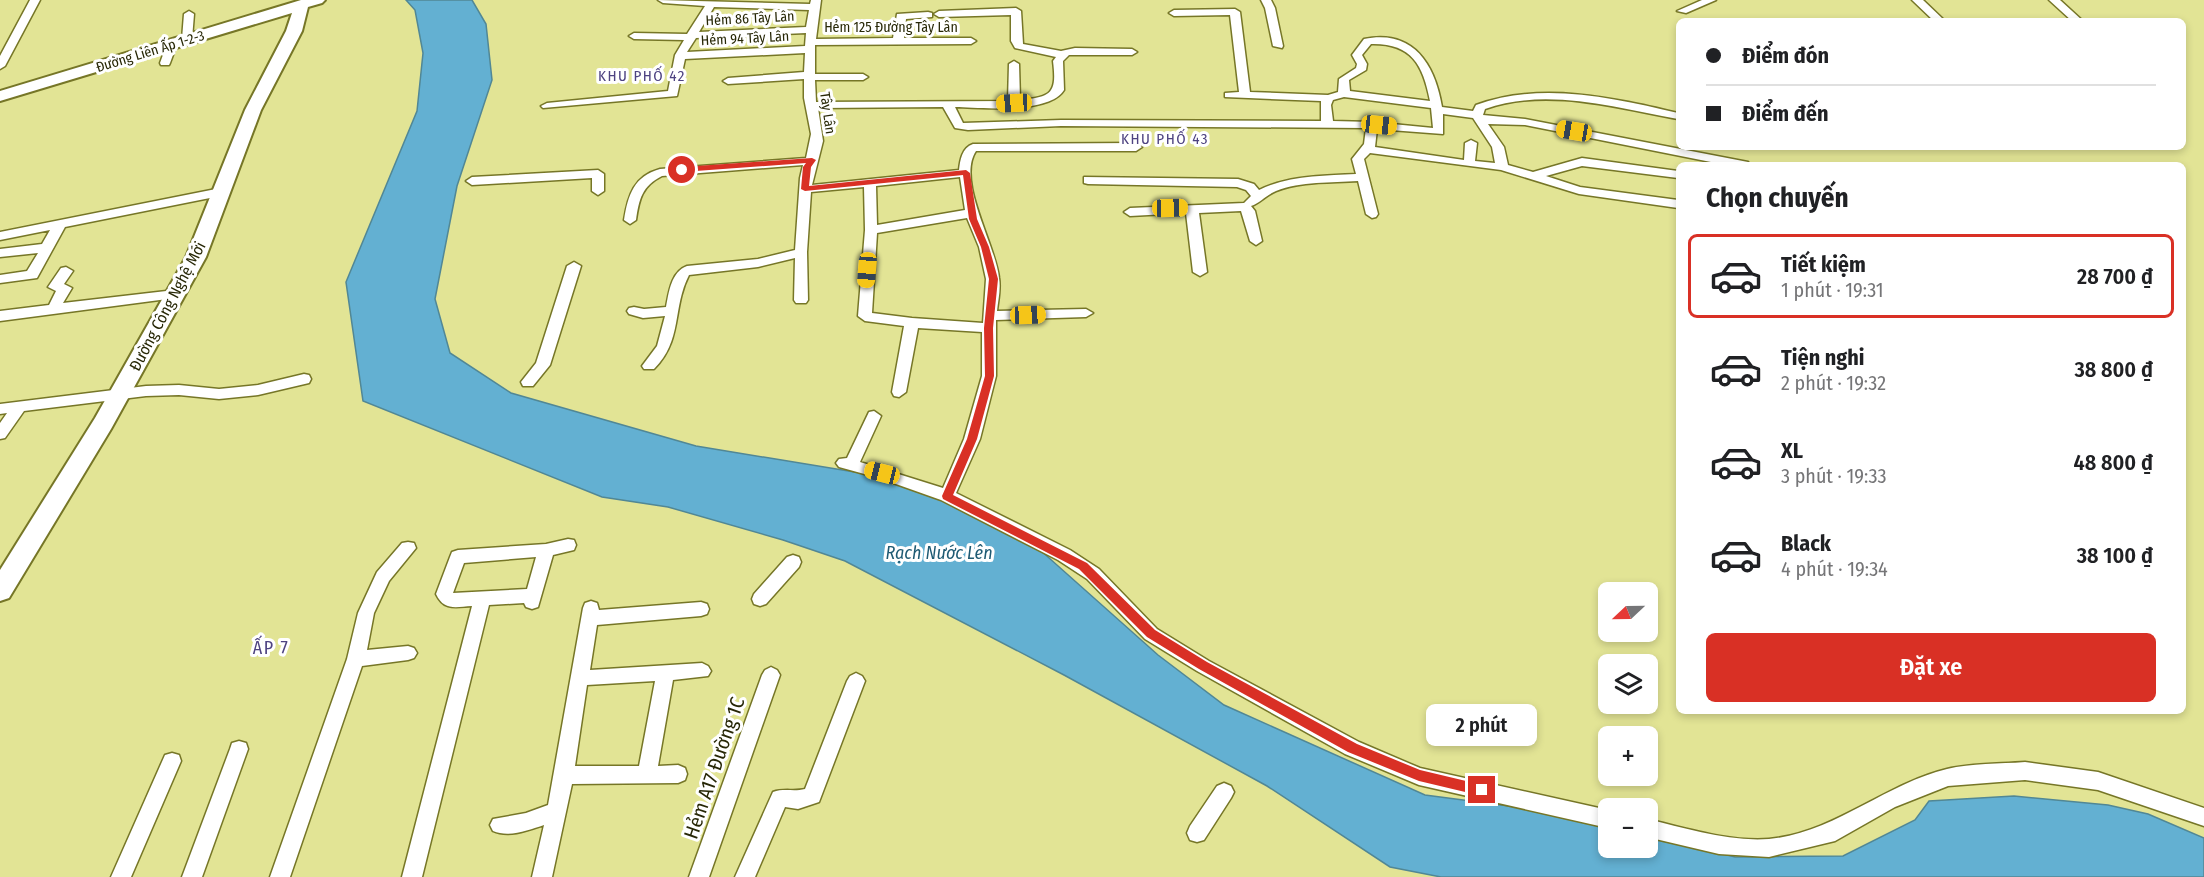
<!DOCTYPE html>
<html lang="vi">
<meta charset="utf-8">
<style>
body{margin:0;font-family:"Fira Sans Condensed",sans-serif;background:#f6f6f6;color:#202124;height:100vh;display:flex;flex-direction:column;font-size:22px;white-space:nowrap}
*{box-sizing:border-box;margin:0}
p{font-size:20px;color:#757577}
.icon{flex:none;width:33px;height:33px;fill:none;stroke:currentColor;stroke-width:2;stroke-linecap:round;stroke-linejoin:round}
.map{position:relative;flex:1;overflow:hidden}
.side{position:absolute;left:1676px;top:162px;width:510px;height:552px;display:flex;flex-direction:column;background:#fff;border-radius:9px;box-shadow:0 3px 9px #0003}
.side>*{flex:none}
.hud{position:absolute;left:1676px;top:18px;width:510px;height:132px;border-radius:9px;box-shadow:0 3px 9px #0003;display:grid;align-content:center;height:132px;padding:0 30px;background:#fff}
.needle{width:39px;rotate:248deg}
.tools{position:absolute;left:1598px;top:582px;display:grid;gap:12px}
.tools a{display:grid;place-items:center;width:60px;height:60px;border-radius:9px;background:#fff;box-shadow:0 3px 9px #0003;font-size:30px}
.end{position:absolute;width:27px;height:27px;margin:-14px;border:8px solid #d93025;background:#fff;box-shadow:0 0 0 3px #fff}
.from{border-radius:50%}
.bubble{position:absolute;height:42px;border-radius:9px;background:#fff;box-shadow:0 3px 9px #0003;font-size:20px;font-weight:600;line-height:42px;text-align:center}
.car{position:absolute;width:18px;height:36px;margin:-18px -9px;border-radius:8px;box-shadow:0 0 4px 2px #0007;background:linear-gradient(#f5c518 24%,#345 0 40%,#f5c518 0 76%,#345 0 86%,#f5c518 0)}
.hud b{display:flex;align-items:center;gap:21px;height:57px;font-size:22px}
.hud b+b{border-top:2px solid #e0e0e0}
.hud i{width:15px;height:15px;background:#202124}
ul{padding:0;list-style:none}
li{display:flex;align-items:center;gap:18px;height:84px;margin:0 12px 9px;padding:0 18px;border:3px solid transparent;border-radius:9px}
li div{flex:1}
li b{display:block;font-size:22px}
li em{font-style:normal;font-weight:600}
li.active{border-color:#d93025}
li>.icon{width:54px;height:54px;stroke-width:1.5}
h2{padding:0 30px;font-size:27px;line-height:72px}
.action{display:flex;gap:12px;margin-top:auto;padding:12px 30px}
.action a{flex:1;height:69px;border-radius:9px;background:#d93025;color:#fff;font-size:24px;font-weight:600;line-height:69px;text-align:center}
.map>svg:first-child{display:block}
.water{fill:#63b0d2;stroke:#518795;stroke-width:1.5}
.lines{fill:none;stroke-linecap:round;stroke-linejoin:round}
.street-casing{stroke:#767627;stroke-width:3}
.secondary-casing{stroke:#767627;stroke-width:4}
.street{fill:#fff;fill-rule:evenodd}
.secondary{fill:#fff;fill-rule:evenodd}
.route{fill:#d93025}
.labels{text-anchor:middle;stroke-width:6;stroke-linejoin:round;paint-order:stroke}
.far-street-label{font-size:14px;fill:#272706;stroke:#fff}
.far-neighbourhood-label{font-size:15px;letter-spacing:1.5px;fill:#4e4381;stroke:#fff}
.street-label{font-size:16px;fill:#272706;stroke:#fff}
.water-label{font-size:18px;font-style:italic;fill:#1e5a73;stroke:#fff}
.neighbourhood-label{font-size:18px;letter-spacing:1.5px;fill:#4e4381;stroke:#fff}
.near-street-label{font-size:20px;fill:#272706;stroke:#fff}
</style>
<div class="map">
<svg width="2204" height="877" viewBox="0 0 2204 877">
<rect width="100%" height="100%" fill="#e2e495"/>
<path class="water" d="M 406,0 L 472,0 L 486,24 L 492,80 L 457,186 L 435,299 L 450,353 L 511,393 L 696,446 L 885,477 L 950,501 L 1039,549 L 1158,655 L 1224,705 L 1425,795 L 1562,813 L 1608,825 L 1608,848 L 1647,848 L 1647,834 L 1735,857 L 1843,856 L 1915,820 L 1929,801 L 2014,796 L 2108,805 L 2148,814 L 2204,838 L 2204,877 L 1441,877 L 1390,867 L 1267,786 L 1064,675 L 845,561 L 783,540 L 668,507 L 602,497 L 363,401 L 346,282 L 417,111 L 423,53 L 415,10 Z"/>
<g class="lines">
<g class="street-casing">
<path id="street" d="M 30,0 L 40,0 L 5,66 L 0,69 L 0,56 Z
M 658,0 L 810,4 L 811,0 L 821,0 L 816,39 L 893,38 L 897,14 L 928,12 L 932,13 L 932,17 L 906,19 L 904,38 L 971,38 L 976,41 L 971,44 L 815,45 L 815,74 L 863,74 L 868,77 L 863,80 L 815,80 L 816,102 L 1008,101 L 1009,64 L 1014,61 L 1019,64 L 1020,100 C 1052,97 1057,93 1053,61 L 1056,57 L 1015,48 L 1011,41 L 1011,15 L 939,17 L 934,14 L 939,11 L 1016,8 L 1021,11 L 1023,44 L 1061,51 L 1075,48 L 1132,49 L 1137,52 L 1132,55 L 1069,55 L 1063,61 L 1064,90 C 1050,114 980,108 955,107 L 963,123 L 1061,120 L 1321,121 L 1321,101 L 1225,97 L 1225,93 L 1239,92 L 1230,15 L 1174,16 L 1169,13 L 1174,10 L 1235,9 L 1240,12 L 1250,92 L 1328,95 L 1338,92 L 1339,79 L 1356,68 L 1357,64 L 1352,55 L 1364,39 C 1414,29 1435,65 1442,107 L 1473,111 L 1476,105 C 1541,81 1614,98 1678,113 L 1678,119 C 1616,108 1547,87 1485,109 L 1483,115 L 1525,119 L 1748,162 L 1750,165 L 1726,165 L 1525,125 L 1488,124 L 1504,147 L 1508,165 L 1533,172 L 1582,158 L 1678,171 L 1678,178 L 1582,166 L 1546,176 L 1580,187 L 1678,200 L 1678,208 L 1579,194 L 1501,170 L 1370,153 L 1364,159 L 1378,214 L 1376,217 L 1372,218 L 1366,214 L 1358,181 C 1331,183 1301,181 1276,191 C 1266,195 1260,203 1251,206 L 1255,211 L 1262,241 L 1256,245 L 1250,241 L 1241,211 L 1199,213 L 1207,272 L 1200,276 L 1193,272 L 1186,213 L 1130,216 L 1124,212 L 1130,208 L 1244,203 L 1251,196 L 1246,190 L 1237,187 L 1088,184 L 1084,183 L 1084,177 L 1238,179 L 1254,184 L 1259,190 C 1289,175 1323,176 1356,174 L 1352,159 L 1364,144 L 1366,128 L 1061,126 L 968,130 L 955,128 L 943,107 L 818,108 L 823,141 L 812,185 L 959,170 C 960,160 962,148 973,144 L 1136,143 L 1142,147 L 1136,151 L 976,151 C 956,181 996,245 999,278 C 1001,289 998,301 997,311 L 1086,309 L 1093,313 L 1086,317 L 996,320 L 996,376 L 980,439 L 956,493 L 1070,550 L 1099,569 L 1157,629 L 1209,661 L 1359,742 L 1420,768 L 1608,810 L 1608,828 L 1419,785 L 1345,754 L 1197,671 L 1145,639 L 1087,579 L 1058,560 L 941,500 L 879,478 L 839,467 L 836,463 L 839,459 L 847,458 L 869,412 L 874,411 L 881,416 L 860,462 L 943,488 L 964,439 L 982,376 L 982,332 L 918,328 L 906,392 L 899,397 L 894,396 L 892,392 L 904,326 L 865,321 L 858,316 L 865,230 L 864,187 L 811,192 L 807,252 L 808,300 L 806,303 L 796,303 L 794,300 L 795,258 L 758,267 L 689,275 C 672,308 683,340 654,369 L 644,369 L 642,366 L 657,346 L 665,316 L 643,318 L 629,314 L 627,311 L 629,308 L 634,307 L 644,309 L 666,307 C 669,292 671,272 687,266 L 758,259 L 795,250 L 800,178 L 803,165 L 662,176 C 642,186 639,199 636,220 L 630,224 L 624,220 C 628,195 634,176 660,169 L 806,158 L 811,134 L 804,98 L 804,79 L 728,84 L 723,81 L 728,78 L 804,72 L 805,53 L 685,59 L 677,96 L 543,108 L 541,106 L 547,103 L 668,91 L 675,55 L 684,40 L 634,39 L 629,36 L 634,33 L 687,34 L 705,6 L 663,3 ZM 714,7 L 809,10 L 806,27 L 699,32 ZM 806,33 L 805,46 L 687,52 L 696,38 ZM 1371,44 C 1411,43 1423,64 1430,101 L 1350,91 L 1349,80 L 1366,70 L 1367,64 L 1362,55 ZM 1344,97 L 1431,108 L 1433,128 L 1372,122 L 1333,121 L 1331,105 L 1333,100 ZM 1443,114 L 1473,118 L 1492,147 L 1495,163 L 1475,161 L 1477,143 L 1471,140 L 1465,143 L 1464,160 L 1375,147 L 1377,129 L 1443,134 ZM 960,177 L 965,210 L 877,225 L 876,186 ZM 967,218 L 979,247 L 986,279 L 983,323 L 912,318 L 872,313 L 877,233 Z
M 1261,0 L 1271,0 L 1275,8 L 1283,46 L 1282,48 L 1273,46 L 1265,8 Z
M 1702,0 L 1716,0 L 1686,13 L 1677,11 Z
M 1912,0 L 1923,0 L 1944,20 L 1934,21 Z
M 2049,0 L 2060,0 L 2083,21 L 2072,21 Z
M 189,11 L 194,14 L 192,39 L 187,42 L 182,39 L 184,14 Z
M 172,41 L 177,44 L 170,63 L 169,65 L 161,65 L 160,63 L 167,44 Z
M 598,170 L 604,174 L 604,191 L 598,195 L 592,191 L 592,178 L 472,185 L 466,181 L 472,177 Z
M 221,188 L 225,189 L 225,195 L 65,227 L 37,278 L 0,283 L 0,275 L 27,271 L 38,253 L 0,257 L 0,249 L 42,244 L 50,230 L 0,240 L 0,232 Z
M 574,262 L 581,266 L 550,365 L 533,386 L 523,386 L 521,382 L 536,363 L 567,266 Z
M 66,267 L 73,271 L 64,284 L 72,288 L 63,303 L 175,290 L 182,294 L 175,298 L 0,321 L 0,311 L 49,305 L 56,291 L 48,287 L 61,268 Z
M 304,374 L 309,375 L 311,379 L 309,383 L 258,395 L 219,399 L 179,395 L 146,396 L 24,411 L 5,438 L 0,439 L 0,423 L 7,413 L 0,414 L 0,404 L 146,386 L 179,385 L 219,389 L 258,385 Z
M 568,539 L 574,540 L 576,545 L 574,550 L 553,555 L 538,607 L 532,609 L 526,607 L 524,603 L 489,605 L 422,877 L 402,877 L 472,606 C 455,607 444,611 436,594 L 450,557 L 452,552 L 458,550 L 546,544 ZM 536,557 L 527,589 L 453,593 L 464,563 Z
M 408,542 L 414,543 L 416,548 L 389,581 L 374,613 L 367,650 L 408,646 L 414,648 L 417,653 L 414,658 L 408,660 L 362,666 L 290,877 L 270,877 L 347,659 L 358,613 L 377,572 L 402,543 Z
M 793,555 L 799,557 L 801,562 L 799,567 L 766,604 L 760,606 L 754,604 L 752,599 L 754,594 L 787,557 Z
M 591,601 L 597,603 L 599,610 L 701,602 L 707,604 L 709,609 L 707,614 L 701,616 L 597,625 L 590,670 L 702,663 L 708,666 L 711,671 L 708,676 L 673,680 L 658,766 L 678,765 L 685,768 L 687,774 L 685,780 L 678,783 L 572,784 L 552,877 L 532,877 L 544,825 C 529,830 509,838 493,831 L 490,825 L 493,819 L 526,813 L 548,805 L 583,608 L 585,603 ZM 655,681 L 639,766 L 575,766 L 587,685 Z
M 771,667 L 777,670 L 780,675 L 709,877 L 689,877 L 762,675 L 765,670 Z
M 856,673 L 862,676 L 865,681 L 819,802 L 798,809 L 785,807 L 755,877 L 735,877 L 773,792 C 784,788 794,792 805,789 L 847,681 L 850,676 Z
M 239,741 L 246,743 L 248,749 L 202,877 L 182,877 L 230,749 L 232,743 Z
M 172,753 L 179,755 L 181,761 L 131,877 L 111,877 L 165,755 Z
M 2025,762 L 2098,772 L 2204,808 L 2204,826 L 2098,790 L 2025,780 L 1948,786 L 1895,807 L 1835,841 L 1769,857 L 1719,854 L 1647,837 L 1647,819 C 1686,828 1728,842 1769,839 C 1834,833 1885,784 1947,769 C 1971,763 2000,764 2025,762 Z
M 1224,783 L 1231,786 L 1234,792 L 1231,798 L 1204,840 L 1197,842 L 1190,840 L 1187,833 L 1190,826 L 1217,786 Z"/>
</g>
<g class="secondary-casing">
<path id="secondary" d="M 301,0 L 325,0 L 322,3 L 308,7 L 302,31 L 261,110 L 206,257 L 111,429 L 9,598 L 0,601 L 0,570 L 95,418 L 186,257 L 245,110 L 286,31 L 292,13 L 0,101 L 0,91 Z"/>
</g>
<use href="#street" class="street"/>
<use href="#secondary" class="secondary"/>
</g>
<path class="route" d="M 812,158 L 816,160 L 811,167 L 809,186 L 966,170 L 970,173 L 977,219 L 989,247 L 998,279 L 993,328 L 994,376 L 977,439 L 953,495 L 1087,563 L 1155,630 L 1207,662 L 1357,744 L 1420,770 L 1487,786 L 1488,790 L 1487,794 L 1482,796 L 1419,781 L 1348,752 L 1199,669 L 1147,637 L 1079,569 L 943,499 L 942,496 L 967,439 L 985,376 L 984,328 L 989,279 L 981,247 L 969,219 L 963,175 L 805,191 L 801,189 L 803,167 L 806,163 L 682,172 L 678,170 L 682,167 Z"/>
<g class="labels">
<g class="far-street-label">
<text transform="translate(750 18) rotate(-3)" y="5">Hẻm 86 Tây Lân</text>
<text x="891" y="32">Hẻm 125 Đường Tây Lân</text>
<text transform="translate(745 38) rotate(-3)" y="5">Hẻm 94 Tây Lân</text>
<text transform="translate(150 51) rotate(-17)" y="5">Đường Liên Ấp 1-2-3</text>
<text transform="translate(828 113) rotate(82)" y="5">Tây Lân</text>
</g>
<g class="far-neighbourhood-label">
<text x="642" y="81">KHU PHỐ 42</text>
<text x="1165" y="144">KHU PHỐ 43</text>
</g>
<g class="street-label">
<text transform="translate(167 306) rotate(-62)" y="6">Đường Công Nghệ Mới</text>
</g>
<g class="water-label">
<text x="939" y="559">Rạch Nước Lên</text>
</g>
<g class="neighbourhood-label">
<text x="271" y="654">ẤP 7</text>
</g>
<g class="near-street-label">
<text transform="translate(714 768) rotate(-71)" y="7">Hẻm A17 Đường 1C</text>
</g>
</g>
</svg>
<div class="tools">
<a><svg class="needle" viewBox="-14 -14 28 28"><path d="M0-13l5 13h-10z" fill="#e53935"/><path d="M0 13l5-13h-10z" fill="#757577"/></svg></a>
<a><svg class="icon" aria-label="layers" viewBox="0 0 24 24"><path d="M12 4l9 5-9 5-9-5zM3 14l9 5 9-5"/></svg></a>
<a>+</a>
<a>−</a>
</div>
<i class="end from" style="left:682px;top:170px"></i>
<i class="end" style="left:1482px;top:790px"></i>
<div class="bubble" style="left:1426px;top:704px;width:111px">2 phút</div>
<i class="car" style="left:1014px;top:103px;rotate:267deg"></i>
<i class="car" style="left:1379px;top:125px;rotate:96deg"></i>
<i class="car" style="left:1574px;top:131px;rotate:280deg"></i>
<i class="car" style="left:1170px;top:208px;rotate:89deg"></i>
<i class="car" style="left:867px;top:270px;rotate:185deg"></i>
<i class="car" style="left:1028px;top:315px;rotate:88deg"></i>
<i class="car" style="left:882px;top:473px;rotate:284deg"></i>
<div class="hud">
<b><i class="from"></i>Điểm đón</b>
<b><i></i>Điểm đến</b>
</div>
<section class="side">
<h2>Chọn chuyến</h2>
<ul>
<li class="active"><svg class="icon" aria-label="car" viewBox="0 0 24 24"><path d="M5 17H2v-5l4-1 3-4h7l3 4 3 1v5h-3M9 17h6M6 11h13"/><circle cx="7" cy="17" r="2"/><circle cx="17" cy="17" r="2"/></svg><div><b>Tiết kiệm</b><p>1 phút · 19:31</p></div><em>28 700 ₫</em></li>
<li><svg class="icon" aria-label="car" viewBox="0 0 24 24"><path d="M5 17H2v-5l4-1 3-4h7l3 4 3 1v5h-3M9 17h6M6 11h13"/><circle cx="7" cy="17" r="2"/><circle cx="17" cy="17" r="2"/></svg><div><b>Tiện nghi</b><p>2 phút · 19:32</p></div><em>38 800 ₫</em></li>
<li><svg class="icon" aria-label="car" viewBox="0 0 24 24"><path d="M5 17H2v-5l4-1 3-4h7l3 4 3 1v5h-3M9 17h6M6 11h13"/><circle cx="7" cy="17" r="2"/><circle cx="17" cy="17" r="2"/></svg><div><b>XL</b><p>3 phút · 19:33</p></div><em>48 800 ₫</em></li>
<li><svg class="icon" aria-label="car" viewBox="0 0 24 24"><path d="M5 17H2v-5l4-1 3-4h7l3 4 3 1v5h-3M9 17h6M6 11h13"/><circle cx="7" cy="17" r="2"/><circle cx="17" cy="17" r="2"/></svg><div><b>Black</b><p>4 phút · 19:34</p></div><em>38 100 ₫</em></li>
</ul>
<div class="action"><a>Đặt xe</a></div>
</section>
</div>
